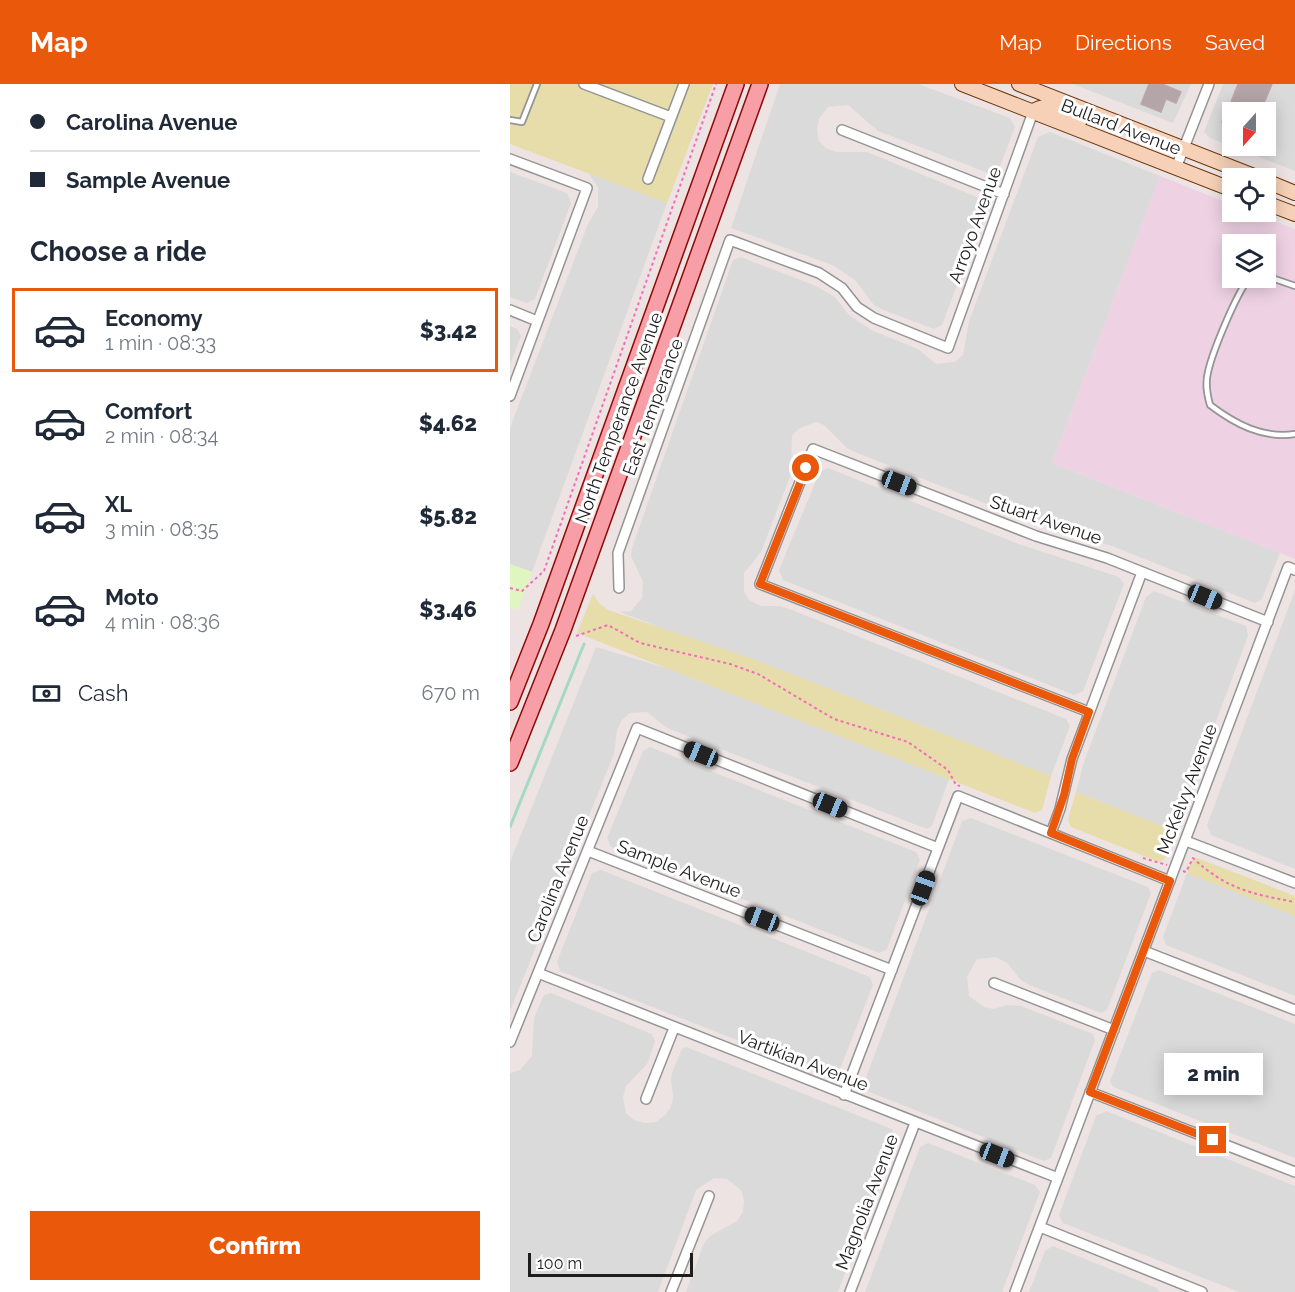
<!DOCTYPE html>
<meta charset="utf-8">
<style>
body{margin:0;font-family:Raleway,sans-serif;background:#f6f6f7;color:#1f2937;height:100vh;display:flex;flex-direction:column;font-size:22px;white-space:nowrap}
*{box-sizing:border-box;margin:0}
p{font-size:20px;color:#747a83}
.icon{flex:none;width:33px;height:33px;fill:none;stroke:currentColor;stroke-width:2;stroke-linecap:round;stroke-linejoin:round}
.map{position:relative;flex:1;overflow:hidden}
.side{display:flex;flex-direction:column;background:#fff;width:510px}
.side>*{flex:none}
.top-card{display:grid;align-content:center;height:132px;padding:0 30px;background:#fff}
.needle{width:39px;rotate:201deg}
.fabs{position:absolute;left:712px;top:18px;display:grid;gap:12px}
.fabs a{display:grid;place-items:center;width:54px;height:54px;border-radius:0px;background:#fff;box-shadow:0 3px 15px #0003;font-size:30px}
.scale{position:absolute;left:18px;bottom:15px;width:165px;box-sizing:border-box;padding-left:6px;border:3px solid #1d1d1d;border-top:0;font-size:16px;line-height:21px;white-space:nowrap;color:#1d1d1d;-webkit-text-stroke:4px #fff;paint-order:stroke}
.end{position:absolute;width:27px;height:27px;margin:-14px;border:8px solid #ea580c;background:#fff;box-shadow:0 0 0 3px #fff}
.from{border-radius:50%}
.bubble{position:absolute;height:42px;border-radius:0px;background:#fff;box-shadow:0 3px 15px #0003;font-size:20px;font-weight:800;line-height:42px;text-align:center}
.car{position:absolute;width:18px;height:36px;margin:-18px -9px;border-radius:8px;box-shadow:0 0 4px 2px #0007;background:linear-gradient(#222 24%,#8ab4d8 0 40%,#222 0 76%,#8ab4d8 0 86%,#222 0)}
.top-card b{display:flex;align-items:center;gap:21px;height:57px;font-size:22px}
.top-card b+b{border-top:2px solid #e0e1e3}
.top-card i{width:15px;height:15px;background:#1f2937}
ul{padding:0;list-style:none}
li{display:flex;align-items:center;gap:18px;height:84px;margin:0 12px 9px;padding:0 18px;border:3px solid transparent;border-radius:0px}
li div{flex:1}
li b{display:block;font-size:22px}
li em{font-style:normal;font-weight:800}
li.active{border-color:#ea580c}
li>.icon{width:54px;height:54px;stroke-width:1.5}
h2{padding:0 30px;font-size:27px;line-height:72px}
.pay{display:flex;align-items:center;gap:15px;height:66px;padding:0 30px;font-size:22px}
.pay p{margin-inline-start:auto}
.button{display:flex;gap:12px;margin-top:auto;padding:12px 30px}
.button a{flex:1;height:69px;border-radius:0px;background:#ea580c;color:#fff;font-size:24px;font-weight:800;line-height:69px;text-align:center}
header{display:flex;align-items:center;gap:36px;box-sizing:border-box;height:84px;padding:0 30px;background:#ea580c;color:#fff}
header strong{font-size:28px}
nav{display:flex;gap:33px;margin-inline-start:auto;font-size:21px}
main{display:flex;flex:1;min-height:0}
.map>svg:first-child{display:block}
.residential{fill:#dbdada;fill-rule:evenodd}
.commercial{fill:#eed2e3;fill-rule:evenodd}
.grass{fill:#e6ddaa}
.park{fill:#e0f6c1}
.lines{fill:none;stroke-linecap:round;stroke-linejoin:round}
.stream{stroke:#a5d9c3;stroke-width:3}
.building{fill:#b3a5a8;stroke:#bea6ab;stroke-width:1.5}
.service-casing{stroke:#949494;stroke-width:8}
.minor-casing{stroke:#949494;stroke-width:12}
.secondary-casing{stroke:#6d370a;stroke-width:16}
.primary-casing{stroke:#8e0907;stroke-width:18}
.path{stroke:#f36eb7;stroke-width:2;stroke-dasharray:3 3;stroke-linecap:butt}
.service{stroke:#fff;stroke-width:4.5}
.minor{stroke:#fff;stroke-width:9}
.secondary{stroke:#f6d1b8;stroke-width:14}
.primary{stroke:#f79ea6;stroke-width:15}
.route{stroke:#ea580c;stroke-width:8}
.labels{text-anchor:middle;stroke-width:6;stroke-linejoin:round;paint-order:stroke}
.street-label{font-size:18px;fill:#1d1d1d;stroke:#fff}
</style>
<header>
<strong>Map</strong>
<nav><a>Map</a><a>Directions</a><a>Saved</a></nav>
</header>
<main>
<section class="side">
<div class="top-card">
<b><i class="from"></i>Carolina Avenue</b>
<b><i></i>Sample Avenue</b>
</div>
<h2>Choose a ride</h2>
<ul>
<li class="active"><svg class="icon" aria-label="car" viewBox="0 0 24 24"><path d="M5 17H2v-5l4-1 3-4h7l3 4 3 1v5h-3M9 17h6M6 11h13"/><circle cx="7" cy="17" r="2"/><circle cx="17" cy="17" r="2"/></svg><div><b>Economy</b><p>1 min · 08:33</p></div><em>$3.42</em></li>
<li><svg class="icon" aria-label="car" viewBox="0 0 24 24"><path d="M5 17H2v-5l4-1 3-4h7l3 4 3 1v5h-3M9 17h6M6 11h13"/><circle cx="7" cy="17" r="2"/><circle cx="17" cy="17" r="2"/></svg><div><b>Comfort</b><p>2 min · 08:34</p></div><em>$4.62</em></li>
<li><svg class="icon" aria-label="car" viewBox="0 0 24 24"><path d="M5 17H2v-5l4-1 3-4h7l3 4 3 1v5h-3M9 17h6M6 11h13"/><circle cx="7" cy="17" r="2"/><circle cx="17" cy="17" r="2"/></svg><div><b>XL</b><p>3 min · 08:35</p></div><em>$5.82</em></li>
<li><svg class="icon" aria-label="car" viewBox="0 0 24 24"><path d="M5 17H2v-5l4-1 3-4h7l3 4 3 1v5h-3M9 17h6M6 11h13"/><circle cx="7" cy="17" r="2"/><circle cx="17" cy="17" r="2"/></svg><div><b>Moto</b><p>4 min · 08:36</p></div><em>$3.46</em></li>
</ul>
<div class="pay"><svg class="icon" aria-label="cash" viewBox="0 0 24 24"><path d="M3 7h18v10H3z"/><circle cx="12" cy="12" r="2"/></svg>Cash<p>670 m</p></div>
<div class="button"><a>Confirm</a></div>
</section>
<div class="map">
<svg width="785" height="1208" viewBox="0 0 785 1208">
<rect width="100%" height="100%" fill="#ede3e3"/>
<path class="residential" d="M 270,0 L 408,0 L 500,34 L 505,43 L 488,87 L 481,90 L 368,47 L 338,21 L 318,23 L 309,35 L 307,46 L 309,57 L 316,64 L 326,68 L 357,68 L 474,116 L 477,121 L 432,241 L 424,245 L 376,227 L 364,221 L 345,196 L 322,181 L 221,144 Z
M 563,0 L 681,0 L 663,39 Z
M 713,0 L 785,0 L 785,87 L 700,54 L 694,48 ZM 723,28 L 756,28 L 756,62 L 723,62 Z
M 540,48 L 650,92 L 542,379 L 770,469 L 752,515 L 745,519 L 602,462 L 523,438 L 347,369 L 337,364 L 314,341 L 306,338 L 288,345 L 282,352 L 281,390 L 251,468 L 234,489 L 234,508 L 239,516 L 251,522 L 270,522 L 282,526 L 556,635 L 560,642 L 541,692 L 238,573 L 177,554 L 110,528 L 121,527 L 132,514 L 133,498 L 121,472 L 122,464 L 223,176 L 231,173 L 306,202 L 325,213 L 339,231 L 363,247 L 408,265 L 426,280 L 445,278 L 453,271 L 459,237 L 528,53 Z
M 0,88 L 57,109 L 61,119 L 25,215 L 17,219 L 0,213 Z
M 78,89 L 157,119 L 22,488 L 0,480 L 0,344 L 78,140 L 88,123 L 88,103 Z
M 0,242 L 7,245 L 11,252 L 0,281 Z
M 318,384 L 506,459 L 609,493 L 614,500 L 573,607 L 564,611 L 273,496 L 269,486 L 310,387 Z
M 785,506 L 785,785 L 701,751 L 697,741 Z
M 644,507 L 736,542 L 738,552 L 665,747 L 566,708 L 574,678 L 636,513 Z
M 86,563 L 156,584 L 439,695 L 422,742 L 417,745 L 157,644 L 137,628 L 120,629 L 112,636 L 107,646 L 104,670 L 0,927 L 0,778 Z
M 140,663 L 406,768 L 410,776 L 377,865 L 369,869 L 101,763 L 97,754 L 133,667 Z
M 461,734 L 638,803 L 641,809 L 597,926 L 591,929 L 519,901 L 511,896 L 497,879 L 486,873 L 467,875 L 457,893 L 459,912 L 474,923 L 483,925 L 497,921 L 511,922 L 583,950 L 585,956 L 541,1074 L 534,1077 L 357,1007 L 354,999 L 452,737 Z
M 91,786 L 360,893 L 363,901 L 328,990 L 322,993 L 50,887 L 47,878 L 82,789 Z
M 677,789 L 785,831 L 785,912 L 656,861 L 653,853 Z
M 649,886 L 785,940 L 785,1074 L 603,1003 L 600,997 L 642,889 Z
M 41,909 L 142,950 L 145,958 L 137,980 L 116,1002 L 113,1013 L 116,1029 L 124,1036 L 135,1039 L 146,1038 L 155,1031 L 161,1023 L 163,1013 L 161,995 L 163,986 L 172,965 L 176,963 L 382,1045 L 386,1053 L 328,1208 L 176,1208 L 194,1159 L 200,1152 L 227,1137 L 233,1128 L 234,1116 L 231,1106 L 217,1095 L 204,1094 L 186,1106 L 148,1208 L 0,1208 L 0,989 L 10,986 L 22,972 L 24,934 L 34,911 Z
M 596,1027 L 785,1102 L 785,1208 L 729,1208 L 553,1139 L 549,1131 L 586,1032 Z
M 418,1059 L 525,1101 L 530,1108 L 492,1208 L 355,1208 L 410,1063 Z
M 543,1162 L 647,1204 L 650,1208 L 519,1208 L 535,1167 Z"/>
<path class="commercial" d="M 650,92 L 723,121 L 723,128 L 740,128 L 785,145 L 785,475 L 542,379 ZM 723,160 L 756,160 L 756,194 L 723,194 Z"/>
<path class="grass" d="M 0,0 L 203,0 L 157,119 L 0,60 Z
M 83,510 L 89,519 L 98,526 L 238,573 L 541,692 L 532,726 L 525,729 L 67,549 Z
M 566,708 L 665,747 L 655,775 L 649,778 L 561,743 L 558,736 Z
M 687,774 L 785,812 L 785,832 L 677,789 L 681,777 Z"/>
<path class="park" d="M 0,480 L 22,488 L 8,526 L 0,523 Z"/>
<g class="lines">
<path class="stream" d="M 0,743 L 74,560"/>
</g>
<path class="building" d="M 639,0 L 652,0 L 671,8 L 666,19 L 656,15 L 651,28 L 631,20 Z
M 728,0 L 762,0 L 752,24 L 736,17 L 734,23 L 721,18 Z
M 716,27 L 723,29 L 723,42 L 712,38 Z"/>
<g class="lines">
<g class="service-casing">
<path id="service" d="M 0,36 L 12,38 L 27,0
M 756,192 L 785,202
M 739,194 C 726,211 703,266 698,288 C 695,300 697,310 700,321 C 725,340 753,355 785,350"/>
</g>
<g class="minor-casing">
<path id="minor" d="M 74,0 L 161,33
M 332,46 L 494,110
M 0,75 L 77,104 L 0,312
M 666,84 L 699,0
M 138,95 L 174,0
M 0,226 L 27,237
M 109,504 L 108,469 L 220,156 L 309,189 L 332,204 L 347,223 L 364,234 L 438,264 L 523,28
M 579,628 L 250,500 L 303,365 L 526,452 L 597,474 L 758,538
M 541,749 L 550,725 L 562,675 L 632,488
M 676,757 L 785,799
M 78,767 L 382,886
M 634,867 L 785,926
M 28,889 L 548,1094
M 484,899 L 604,946
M 0,958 L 127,644 L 428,764
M 580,1008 L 785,1088
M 334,1011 L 448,712 L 660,797
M 136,1015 L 164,944
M 530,1143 L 692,1208
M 161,1208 L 199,1112
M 340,1208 L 405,1039
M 505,1208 L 778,483 L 785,486"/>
</g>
<g class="secondary-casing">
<path id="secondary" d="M 452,0 L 723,106
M 509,0 L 749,94
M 523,28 C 536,16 557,29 571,35
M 756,97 L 785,109
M 756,119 L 785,130"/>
</g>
<g class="primary-casing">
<path id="primary" d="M 0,618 L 31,540 L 226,0
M 0,679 L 53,546 L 250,0"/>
</g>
<path class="path" d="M 0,504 L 12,507 L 34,487 L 206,0
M 66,552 L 98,541 L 130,559 L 220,580 L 248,590 L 324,635 L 398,658 L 438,686 L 446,701 L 450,702
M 633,774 L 657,781
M 673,787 L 676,788 L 683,774 C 716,805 742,810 785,818"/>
<use href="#service" class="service"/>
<use href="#minor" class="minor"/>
<use href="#secondary" class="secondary"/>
<use href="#primary" class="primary"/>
</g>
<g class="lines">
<path class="route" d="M 296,384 L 250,500 L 579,628 L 562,675 L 554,711 L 541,749 L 660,797 L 580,1008 L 703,1056"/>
</g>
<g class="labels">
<g class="street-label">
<text transform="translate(611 43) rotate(21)" y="6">Bullard Avenue</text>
<text transform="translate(465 141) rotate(-70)" y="6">Arroyo Avenue</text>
<text transform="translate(143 323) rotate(-70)" y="6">East Temperance</text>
<text transform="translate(109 334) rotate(-70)" y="6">North Temperance Avenue</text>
<text transform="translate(536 436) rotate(19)" y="6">Stuart Avenue</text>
<text transform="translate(677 705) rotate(-69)" y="6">McKelvy Avenue</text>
<text transform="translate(169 785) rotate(21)" y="6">Sample Avenue</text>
<text transform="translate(48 795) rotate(-68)" y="6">Carolina Avenue</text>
<text transform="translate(293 977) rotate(21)" y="6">Vartikian Avenue</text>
<text transform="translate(357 1118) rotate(-69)" y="6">Magnolia Avenue</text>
</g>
</g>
</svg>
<div class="fabs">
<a><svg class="needle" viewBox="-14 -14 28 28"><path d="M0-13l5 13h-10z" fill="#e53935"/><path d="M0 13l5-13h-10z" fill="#747a83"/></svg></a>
<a><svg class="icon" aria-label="locate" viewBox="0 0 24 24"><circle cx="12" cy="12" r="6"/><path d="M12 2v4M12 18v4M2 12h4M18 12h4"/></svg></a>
<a><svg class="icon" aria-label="layers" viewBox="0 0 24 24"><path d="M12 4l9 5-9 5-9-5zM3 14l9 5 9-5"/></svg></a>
</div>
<div class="scale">100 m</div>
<i class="end from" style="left:296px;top:384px"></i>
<i class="end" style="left:703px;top:1056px"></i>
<div class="bubble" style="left:654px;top:969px;width:99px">2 min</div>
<i class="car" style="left:389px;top:399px;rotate:111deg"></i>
<i class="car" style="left:695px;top:513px;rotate:112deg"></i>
<i class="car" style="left:191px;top:670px;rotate:292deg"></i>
<i class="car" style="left:320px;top:721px;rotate:112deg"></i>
<i class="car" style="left:413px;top:804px;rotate:20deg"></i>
<i class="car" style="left:252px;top:835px;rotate:291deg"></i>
<i class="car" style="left:487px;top:1071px;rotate:111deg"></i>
</div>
</main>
